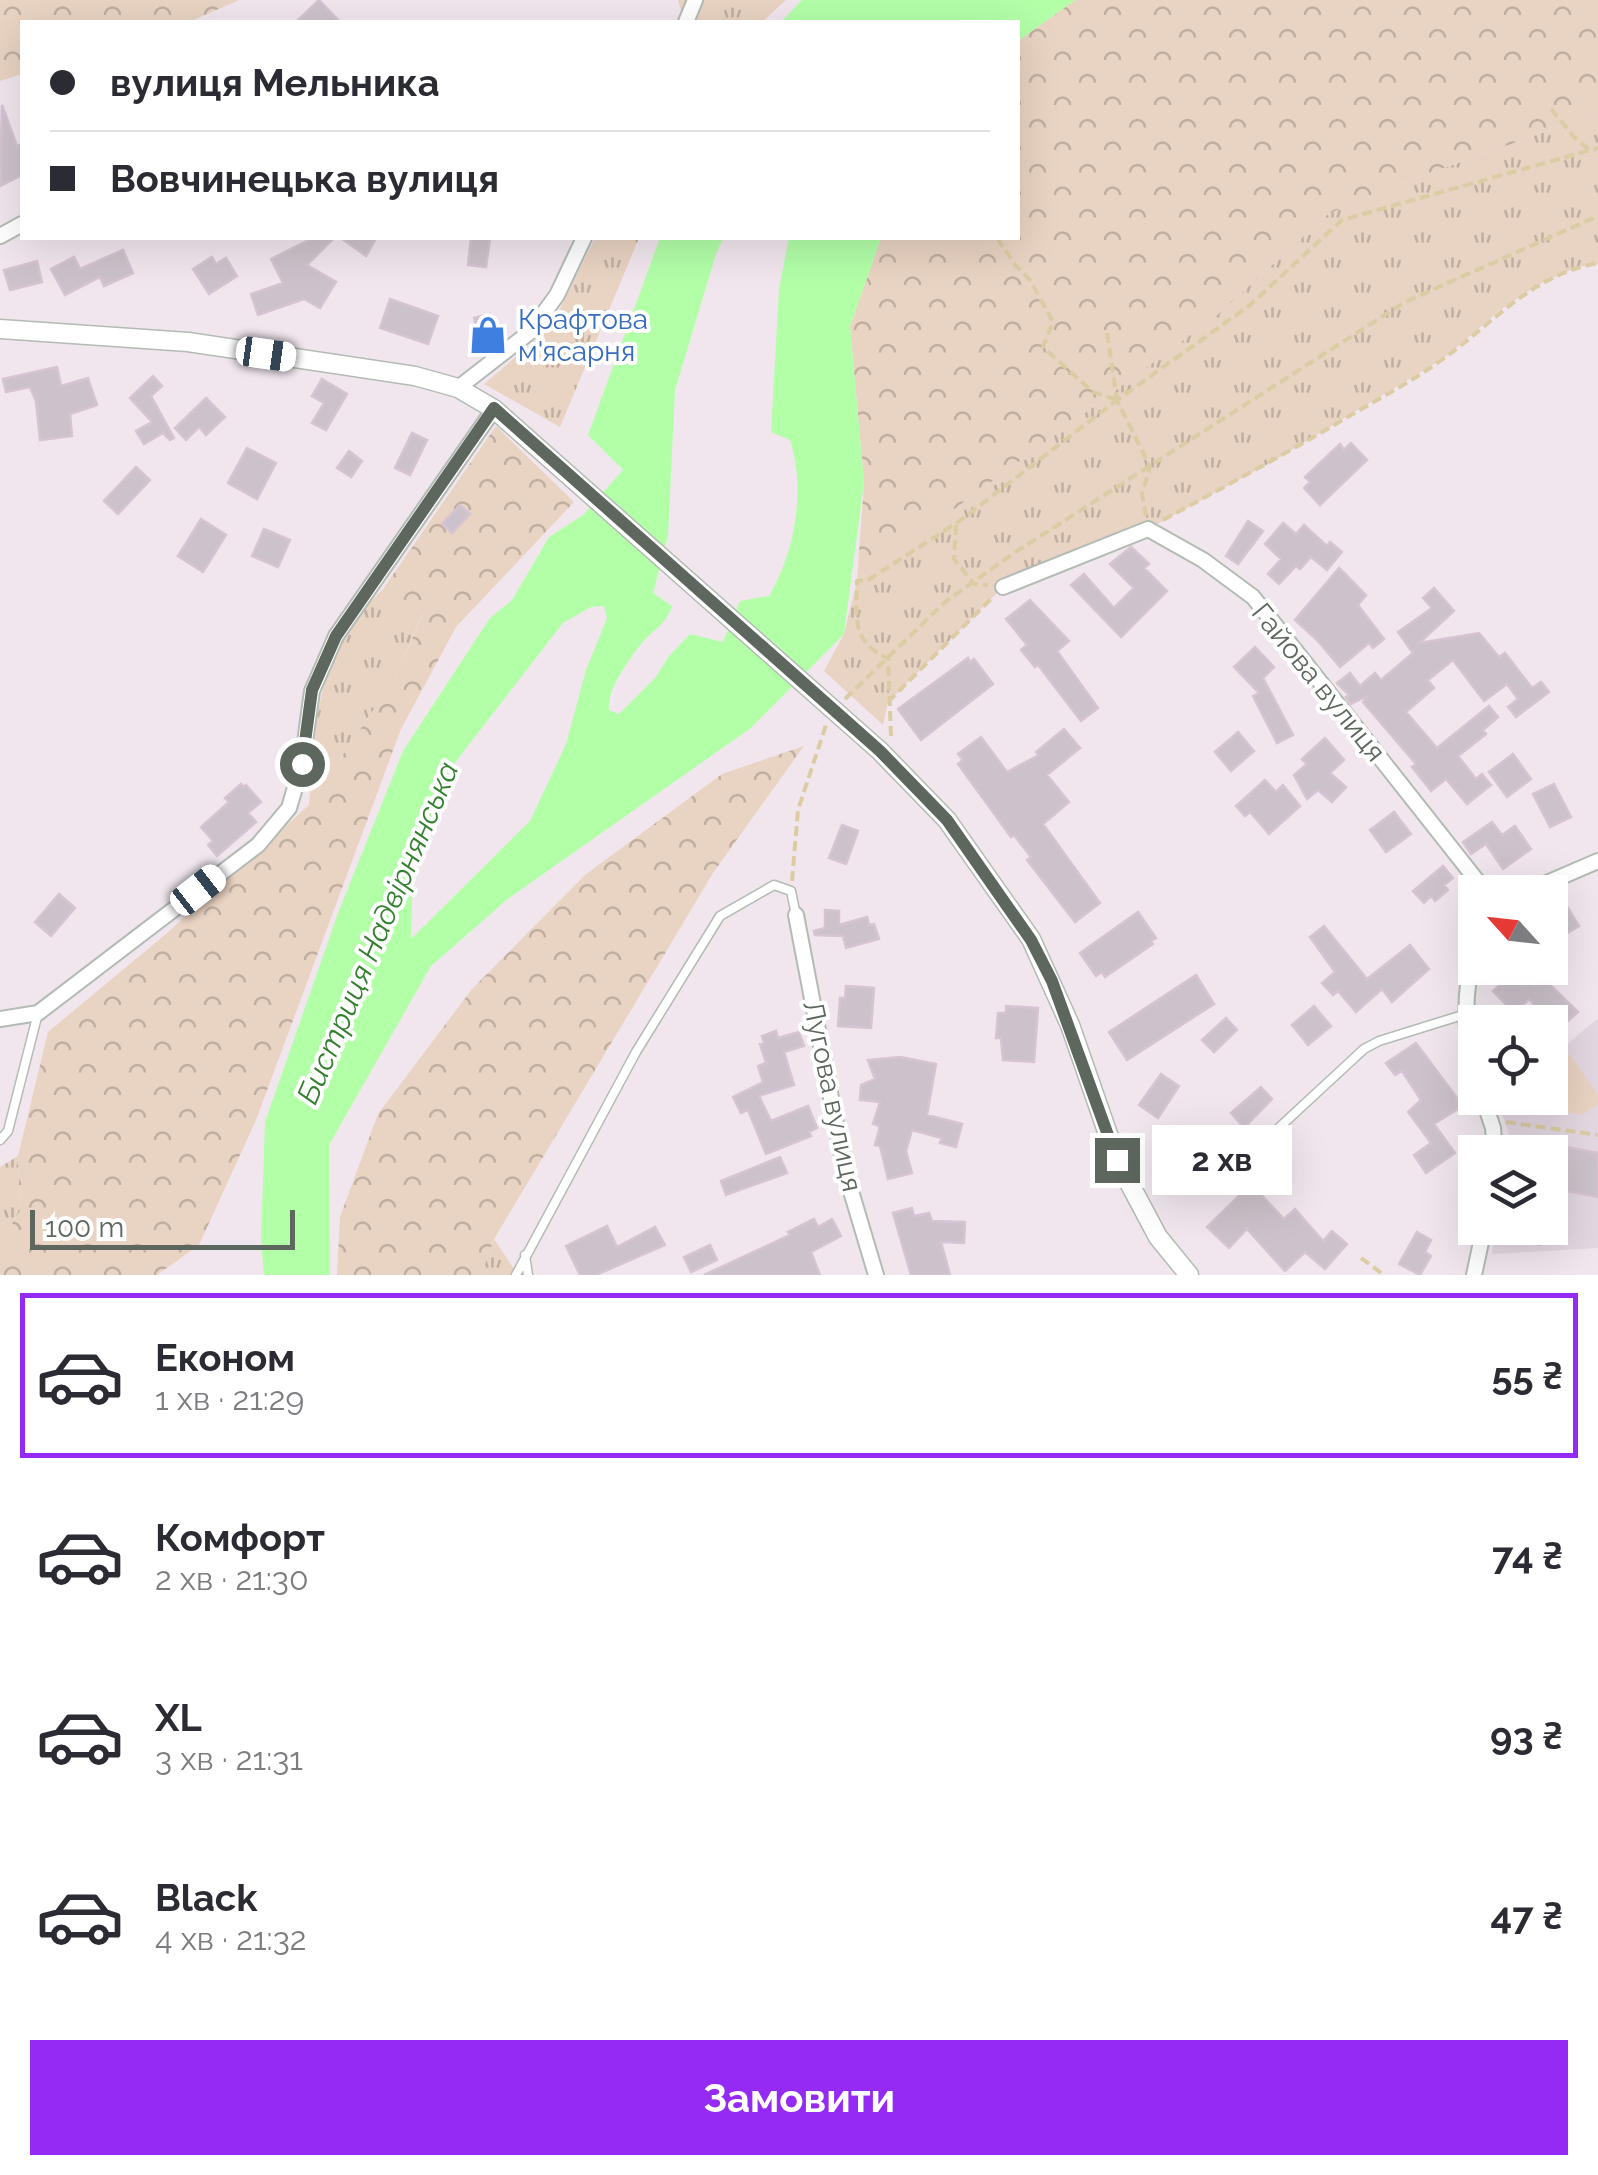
<!DOCTYPE html>
<html lang="uk">
<meta charset="utf-8">
<style>
body{margin:0;font-family:Raleway,sans-serif;background:#f7f7f7;color:#2b2b33;height:100vh;display:flex;flex-direction:column;font-size:38px;white-space:nowrap}
*{box-sizing:border-box;margin:0}
p{font-size:32px;color:#7c7c81}
.icon{flex:none;width:55px;height:55px;fill:none;stroke:currentColor;stroke-width:2;stroke-linecap:round;stroke-linejoin:round}
.map{position:relative;height:1275px;overflow:hidden}
.side{display:flex;flex-direction:column;background:#fff;flex:1}
.side>*{flex:none}
.top-card{position:absolute;left:20px;top:20px;width:1000px;height:220px;border-radius:0px;box-shadow:0 10px 40px #0002;display:grid;align-content:center;height:220px;padding:0 30px;background:#fff}
.needle{width:65px;rotate:297deg}
.controls{position:absolute;left:1458px;top:875px;display:grid;gap:20px}
.controls a{display:grid;place-items:center;width:110px;height:110px;border-radius:0px;background:#fff;box-shadow:0 10px 40px #0002;font-size:50px}
.scale{position:absolute;left:30px;bottom:25px;width:265px;box-sizing:border-box;padding-left:10px;border:5px solid #5d675e;border-top:0;font-size:28px;line-height:35px;white-space:nowrap;color:#5d675e;-webkit-text-stroke:8px #fff;paint-order:stroke}
.end{position:absolute;width:45px;height:45px;margin:-22px;border:12px solid #5d675e;background:#fff;box-shadow:0 0 0 5px #fff}
.from{border-radius:50%}
.bubble{position:absolute;height:70px;border-radius:0px;background:#fff;box-shadow:0 10px 40px #0002;font-size:32px;font-weight:700;line-height:70px;text-align:center}
.car{position:absolute;width:30px;height:60px;margin:-30px -15px;border-radius:12px;box-shadow:0 0 8px 2px #0007;background:linear-gradient(#fff 24%,#345 0 40%,#fff 0 76%,#345 0 86%,#fff 0)}
.top-card b{display:flex;align-items:center;gap:35px;height:95px;font-size:38px}
.top-card b+b{border-top:2px solid #e1e1e2}
.top-card i{width:25px;height:25px;background:#2b2b33}
ul{padding:18px 0 0;list-style:none}
li{display:flex;align-items:center;gap:30px;height:165px;margin:0 20px 15px;padding:0 10px;border:5px solid transparent;border-radius:0px}
li div{flex:1}
li b{display:block;font-size:38px}
li em{font-style:normal;font-weight:700}
li.selected{border-color:#942af3}
li>.icon{width:90px;height:90px;stroke-width:1.5}
.action{display:flex;gap:20px;margin-top:auto;padding:20px 30px}
.action a{flex:1;height:115px;border-radius:0px;background:#942af3;color:#fff;font-size:40px;font-weight:700;line-height:115px;text-align:center}
.map>svg:first-child{display:block}
.education{fill:#e3d7e1}
.grass{fill:url(#grass-tufts)}
.forest{fill:url(#forest-crowns)}
.green{fill:#e9d3c2}
.water{fill:#b2ffa8;fill-rule:evenodd}
.building{fill:#ccc2cb;stroke:#d6c4d3;stroke-width:2.5}
.lines{fill:none;stroke-linecap:round;stroke-linejoin:round}
.service-casing{stroke:#b3bbb4;stroke-width:11}
.minor-casing{stroke:#b3bbb4;stroke-width:18}
.tertiary-casing{stroke:#b3bbb4;stroke-width:21}
.path{stroke:#dccca4;stroke-width:4;stroke-dasharray:10 5;stroke-linecap:butt}
.service{stroke:#fff;stroke-width:8}
.minor{stroke:#fff;stroke-width:14}
.tertiary{stroke:#fff;stroke-width:18}
.route{stroke:#5d675e;stroke-width:12}
.labels{text-anchor:middle;stroke-width:8;stroke-linejoin:round;paint-order:stroke}
.shop-label{font-size:28px;fill:#366cbe;stroke:#fff;text-anchor:start}
.street-label{font-size:28px;fill:#5d675e;stroke:#fff}
.water-label{font-size:30px;font-style:italic;fill:#32802e;stroke:#fff}
</style>
<div class="map">
<svg width="1598" height="1275" viewBox="0 0 1598 1275">
<defs>
<pattern id="grass-tufts" width="24" height="20" patternUnits="userSpaceOnUse" patternTransform="scale(2.5)"><rect width="24" height="20" fill="#e9d3c2"/><path d="M3 7l-1-3M5 7V3M7 7l1-3M15 17l-1-3M17 17v-4M19 17l1-3" fill="none" stroke="#c0afa1"/></pattern>
<pattern id="forest-crowns" width="20" height="18" patternUnits="userSpaceOnUse" patternTransform="scale(2.5)"><rect width="20" height="18" fill="#e9d3c2"/><path d="M2 6a3 3 0 1 1 6 0M12 15a3 3 0 1 1 6 0" fill="none" stroke="#c0afa1"/></pattern>
</defs>
<rect width="100%" height="100%" fill="#f1e6ee"/>
<path class="education" d="M 1598,1018 L 1598,1248 L 1492,1254 L 1496,1228 L 1550,1228 L 1550,1152 L 1508,1152 L 1510,1137 L 1498,1103 L 1504,1098 L 1550,1098 L 1550,1059 Z"/>
<path class="grass" d="M 678,0 L 786,0 L 762,22 L 684,22 Z
M 1598,113 L 1598,264 L 1578,267 L 1543,282 L 1500,310 L 1444,358 L 1275,460 L 1148,529 L 1003,587 L 888,702 L 883,725 L 824,671 L 844,634 L 857,581 L 1216,316 L 1328,214 L 1410,180 Z
M 595,238 L 639,238 L 560,427 L 484,384 L 551,327 Z
M 383,589 L 423,613 L 395,678 L 309,805 C 315,742 315,669 356,617 C 363,607 374,599 383,589 Z
M 18,1156 L 20,1211 L 0,1242 L 0,1167 Z
M 494,1239 L 518,1275 L 481,1275 Z"/>
<path class="forest" d="M 0,0 L 239,0 L 189,22 L 22,22 L 22,74 L 0,81 Z
M 1075,0 L 1598,0 L 1598,113 L 1410,180 L 1328,214 L 1216,316 L 857,581 L 864,482 L 850,326 L 881,238 L 1018,238 L 1018,41 Z
M 496,426 L 574,502 L 456,627 L 401,729 L 256,1120 L 199,1245 L 157,1275 L 0,1275 L 0,1242 L 20,1211 L 18,1156 L 48,1032 L 166,934 L 309,805 L 395,678 L 423,614 L 383,589 Z
M 804,746 L 713,873 L 494,1239 L 481,1275 L 337,1275 L 340,1217 L 378,1114 L 472,989 L 585,875 L 722,774 Z"/>
<path class="green" d="M 1569,1054 L 1598,1095 L 1598,1104 L 1582,1115 L 1539,1106 L 1534,1098 L 1550,1098 L 1550,1067 Z"/>
<path class="water" d="M 802,0 L 1075,0 L 1018,41 L 1018,22 L 781,22 Z
M 660,238 L 723,238 L 716,254 L 675,390 L 668,536 L 653,593 L 672,606 C 665,627 654,628 641,644 C 628,661 607,689 609,710 L 619,714 L 655,678 L 669,656 L 690,634 L 723,642 L 740,601 L 769,596 C 795,552 806,490 790,440 L 771,432 L 779,289 L 789,238 L 881,238 L 850,326 L 864,482 L 844,634 L 751,728 L 509,898 L 431,966 L 329,1145 L 330,1275 L 264,1275 L 261,1240 L 265,1122 L 338,913 L 403,751 L 490,618 L 512,600 L 549,537 L 583,515 L 623,470 L 588,435 ZM 604,606 L 607,618 L 586,670 L 566,744 L 530,821 L 411,939 L 413,864 L 450,769 L 563,623 L 591,607 Z"/>
<path class="building" d="M 319,0 L 340,22 L 296,22 Z
M 2,105 L 17,146 L 22,144 L 22,175 L 0,186 Z
M 313,238 L 334,238 L 307,265 L 336,282 L 320,308 L 304,299 L 258,315 L 251,294 L 283,283 L 271,259 Z
M 341,238 L 376,238 L 366,256 Z
M 471,238 L 490,238 L 486,267 L 468,265 Z
M 123,250 L 133,273 L 104,286 L 100,277 L 65,295 L 51,269 L 74,257 L 80,269 Z
M 212,257 L 216,264 L 226,258 L 237,276 L 209,294 L 193,269 Z
M 37,261 L 42,282 L 10,290 L 4,270 Z
M 390,299 L 438,316 L 428,344 L 380,328 Z
M 490,314 L 496,338 L 481,342 L 474,318 Z
M 57,367 L 61,386 L 88,378 L 97,405 L 70,414 L 72,436 L 40,440 L 36,401 L 30,387 L 6,392 L 3,379 Z
M 153,376 L 162,386 L 151,396 L 174,438 L 170,440 L 163,433 L 144,444 L 136,431 L 152,422 L 130,398 Z
M 322,379 L 347,394 L 326,430 L 312,423 L 324,403 L 312,396 Z
M 206,398 L 225,417 L 206,435 L 199,427 L 186,440 L 175,428 Z
M 412,433 L 427,440 L 410,475 L 395,468 Z
M 1351,443 L 1367,460 L 1320,505 L 1304,488 L 1310,482 L 1305,477 L 1340,444 L 1344,450 Z
M 247,448 L 276,463 L 257,499 L 228,483 Z
M 349,451 L 362,461 L 351,477 L 337,468 Z
M 136,467 L 150,480 L 118,514 L 104,501 Z
M 460,505 L 470,514 L 452,533 L 442,524 Z
M 201,519 L 226,535 L 203,572 L 178,556 Z
M 1248,521 L 1263,531 L 1238,564 L 1226,556 Z
M 1283,523 L 1296,534 L 1304,525 L 1327,546 L 1330,542 L 1342,552 L 1327,570 L 1311,557 L 1300,569 L 1296,566 L 1279,584 L 1268,574 L 1281,559 L 1265,544 Z
M 264,529 L 290,540 L 278,567 L 252,556 Z
M 1131,547 L 1149,564 L 1144,568 L 1167,591 L 1121,637 L 1071,585 L 1084,574 L 1114,608 L 1134,588 L 1110,564 Z
M 1339,568 L 1366,595 L 1358,605 L 1384,639 L 1373,648 L 1369,643 L 1340,667 L 1318,641 L 1295,620 Z
M 1434,588 L 1454,611 L 1419,643 L 1479,633 L 1499,657 L 1505,653 L 1532,688 L 1541,682 L 1549,692 L 1516,717 L 1508,707 L 1518,699 L 1507,684 L 1484,701 L 1453,660 L 1428,680 L 1434,688 L 1406,712 L 1437,748 L 1489,706 L 1498,717 L 1483,730 L 1486,734 L 1458,756 L 1476,779 L 1482,774 L 1491,785 L 1467,804 L 1446,779 L 1431,791 L 1412,767 L 1416,764 L 1363,702 L 1369,695 L 1351,704 L 1346,697 L 1349,695 L 1337,683 L 1350,673 L 1360,686 L 1375,673 L 1381,680 L 1413,653 L 1398,632 L 1432,608 L 1423,598 Z
M 1030,600 L 1069,641 L 1057,651 L 1098,708 L 1081,721 L 1038,665 L 1035,667 L 1021,650 L 1027,645 L 1006,619 Z
M 1255,647 L 1274,667 L 1263,678 L 1293,735 L 1277,743 L 1253,696 L 1259,693 L 1234,667 Z
M 968,658 L 970,662 L 974,659 L 993,684 L 921,740 L 898,709 Z
M 1064,729 L 1080,748 L 1047,775 L 1069,802 L 1043,824 L 1100,903 L 1075,922 L 1027,860 L 1031,857 L 1014,835 L 1011,837 L 958,764 L 963,760 L 958,754 L 981,737 L 1007,772 L 1039,755 L 1036,752 Z
M 1238,732 L 1254,751 L 1231,771 L 1215,752 Z
M 1325,738 L 1344,760 L 1330,773 L 1346,787 L 1332,802 L 1318,790 L 1307,799 L 1294,775 L 1307,764 L 1302,759 Z
M 1513,754 L 1531,779 L 1507,797 L 1489,772 Z
M 1265,780 L 1276,792 L 1283,785 L 1300,806 L 1269,834 L 1250,812 L 1245,816 L 1236,806 Z
M 241,784 L 244,787 L 246,785 L 261,802 L 248,813 L 256,822 L 217,856 L 208,845 L 213,841 L 201,827 L 229,802 L 225,798 Z
M 1554,784 L 1571,817 L 1550,827 L 1533,794 Z
M 1394,812 L 1411,834 L 1386,852 L 1370,830 Z
M 1492,822 L 1502,835 L 1515,826 L 1531,849 L 1503,869 L 1486,844 L 1471,854 L 1463,842 Z
M 842,825 L 858,831 L 846,864 L 829,858 Z
M 1443,866 L 1453,878 L 1444,885 L 1448,890 L 1435,901 L 1431,896 L 1424,903 L 1413,891 Z
M 59,894 L 75,908 L 51,936 L 35,922 Z
M 1563,900 L 1579,926 L 1550,943 L 1550,907 Z
M 825,910 L 839,911 L 839,925 L 867,917 L 869,925 L 874,924 L 879,939 L 846,948 L 843,936 L 815,935 L 814,931 L 825,928 Z
M 1138,912 L 1156,938 L 1151,941 L 1153,944 L 1105,977 L 1102,972 L 1096,976 L 1080,953 Z
M 1324,926 L 1367,979 L 1410,945 L 1429,969 L 1392,1002 L 1382,989 L 1356,1012 L 1338,991 L 1333,995 L 1322,983 L 1335,972 L 1310,937 Z
M 1518,968 L 1535,986 L 1543,978 L 1578,1012 L 1550,1037 L 1550,1022 L 1529,999 L 1514,1013 L 1493,991 Z
M 1196,975 L 1214,1004 L 1127,1060 L 1109,1032 Z
M 846,986 L 874,988 L 871,1028 L 838,1026 L 840,998 L 845,998 Z
M 1006,1006 L 1038,1008 L 1034,1062 L 1003,1060 L 1001,1038 L 996,1038 L 998,1013 L 1006,1013 Z
M 1314,1006 L 1331,1026 L 1308,1045 L 1292,1025 Z
M 1226,1018 L 1237,1030 L 1214,1052 L 1202,1040 Z
M 776,1031 L 778,1038 L 799,1032 L 804,1046 L 784,1052 L 794,1085 L 759,1096 L 771,1121 L 808,1106 L 817,1128 L 809,1132 L 811,1136 L 766,1154 L 748,1110 L 741,1113 L 733,1097 L 763,1082 L 758,1066 L 766,1063 L 760,1044 L 764,1043 L 762,1036 Z
M 1416,1043 L 1463,1106 L 1434,1124 L 1455,1153 L 1426,1173 L 1414,1155 L 1431,1143 L 1408,1112 L 1421,1100 L 1402,1071 L 1395,1075 L 1386,1063 Z
M 900,1057 L 936,1064 L 927,1115 L 962,1124 L 956,1147 L 940,1143 L 942,1138 L 912,1130 L 906,1151 L 912,1173 L 888,1179 L 880,1146 L 875,1145 L 880,1126 L 873,1124 L 880,1102 L 860,1100 L 861,1085 L 875,1079 L 868,1060 Z
M 1161,1074 L 1179,1086 L 1158,1118 L 1139,1105 Z
M 1261,1087 L 1272,1099 L 1244,1128 L 1231,1113 Z
M 1550,1144 L 1598,1153 L 1598,1197 L 1550,1188 Z
M 780,1157 L 787,1173 L 726,1195 L 721,1181 Z
M 1251,1184 L 1284,1219 L 1295,1209 L 1323,1241 L 1332,1231 L 1347,1244 L 1325,1269 L 1305,1252 L 1285,1271 L 1247,1229 L 1229,1248 L 1207,1227 Z
M 912,1208 L 914,1216 L 929,1213 L 932,1221 L 965,1222 L 964,1243 L 941,1242 L 950,1275 L 911,1275 L 893,1213 Z
M 814,1219 L 818,1227 L 832,1219 L 841,1236 L 811,1252 L 820,1275 L 704,1275 L 790,1235 L 788,1232 Z
M 607,1226 L 617,1247 L 655,1227 L 665,1245 L 596,1275 L 580,1275 L 566,1246 Z
M 1494,1228 L 1545,1228 L 1540,1245 L 1494,1234 Z
M 1417,1232 L 1431,1240 L 1425,1252 L 1431,1256 L 1420,1275 L 1399,1264 Z
M 710,1245 L 717,1260 L 691,1272 L 684,1257 Z"/>
<g class="lines">
<g class="service-casing">
<path id="service" d="M 1271,1135 L 1364,1049 L 1379,1041 L 1466,1014
M 0,1140 L 8,1131 L 38,1013
M 525,1255 L 528,1275
M 516,1275 L 636,1052 L 720,916 L 774,885 L 791,891 L 796,915"/>
</g>
<g class="minor-casing">
<path id="minor" d="M 686,22 L 695,0
M 0,236 L 22,224
M 458,388 L 530,332 L 557,295 L 584,238
M 1003,587 L 1148,529 L 1203,560 L 1253,597 L 1486,892
M 1526,892 L 1598,861
M 796,915 L 845,1171 L 876,1275
M 1475,948 C 1464,990 1463,1033 1475,1074
M 0,1019 L 38,1013 L 258,845 L 289,808 L 302,764 L 312,691 L 336,636 L 494,409
M 1483,1098 L 1493,1128 L 1495,1152
M 1474,1275 L 1484,1228"/>
</g>
<g class="tertiary-casing">
<path id="tertiary" d="M 0,329 L 188,342 L 415,376 L 458,388 L 494,409 L 880,751 L 947,820 L 1031,939 L 1070,1025 L 1117,1160 L 1158,1237 L 1189,1275"/>
</g>
<path class="path" d="M 1551,109 L 1574,137 L 1592,152
M 997,238 L 1016,266 L 1030,280 L 1053,322 L 1043,347 L 1093,392 L 1117,400
M 1107,333 L 1117,400
M 1146,516 L 1142,494 L 1150,467 L 1117,400 L 1249,306 L 1342,220 L 1598,148
M 1163,520 C 1226,486 1289,452 1351,415 C 1382,397 1414,380 1443,359 C 1496,321 1530,276 1598,263
M 956,525 L 954,559 L 974,584 L 988,585
M 845,699 L 945,602 L 1014,553 L 1405,302 L 1598,216
M 888,702 L 994,596
M 891,736 L 888,658 C 850,643 857,615 857,581 L 868,580 L 961,520 L 1117,400
M 792,881 L 798,810 L 826,725
M 1506,1122 L 1598,1135
M 1361,1258 L 1384,1275"/>
<use href="#service" class="service"/>
<use href="#minor" class="minor"/>
<use href="#tertiary" class="tertiary"/>
</g>
<g class="lines">
<path class="route" d="M 302,764 L 312,690 L 336,636 L 494,408 L 880,751 L 947,820 L 1031,940 L 1052,981 L 1117,1160"/>
</g>
<defs>
<g id="shop-bare" transform="scale(3)"><path d="M-5-2.5h2.3a2.7 3.5 0 0 1 5.4 0H5L5.5 6h-11ZM-1.5-2.5h3a1.5 2.3 0 0 0-3 0Z" fill="#3f7fe0" stroke="#fff" stroke-width="2.5" paint-order="stroke"/></g>
</defs>
<g fill-rule="evenodd">
<use href="#shop-bare" x="488" y="335"/>
</g>
<g class="labels">
<g class="shop-label">
<text x="518" y="329">Крафтова<tspan x="518" dy="32">м'ясарня</tspan></text>
</g>
<g class="street-label">
<text transform="translate(1319 682) rotate(51)" y="10">Гайова вулиця</text>
<text transform="translate(833 1096) rotate(78)" y="10">Лугова вулиця</text>
</g>
<g class="water-label">
<text transform="translate(378 933) rotate(-67)" y="10">Бистриця Надвірнянська</text>
</g>
</g>
</svg>
<div class="controls">
<a><svg class="needle" viewBox="-14 -14 28 28"><path d="M0-13l5 13h-10z" fill="#e53935"/><path d="M0 13l5-13h-10z" fill="#7c7c81"/></svg></a>
<a><svg class="icon" aria-label="locate" viewBox="0 0 24 24"><circle cx="12" cy="12" r="6"/><path d="M12 2v4M12 18v4M2 12h4M18 12h4"/></svg></a>
<a><svg class="icon" aria-label="layers" viewBox="0 0 24 24"><path d="M12 4l9 5-9 5-9-5zM3 14l9 5 9-5"/></svg></a>
</div>
<div class="scale">100 m</div>
<i class="end from" style="left:302px;top:764px"></i>
<i class="end" style="left:1117px;top:1160px"></i>
<div class="bubble" style="left:1152px;top:1125px;width:140px">2 хв</div>
<i class="car" style="left:266px;top:354px;rotate:98deg"></i>
<i class="car" style="left:198px;top:890px;rotate:52deg"></i>
<div class="top-card">
<b><i class="from"></i>вулиця Мельника</b>
<b><i></i>Вовчинецька вулиця</b>
</div>
</div>
<section class="side">
<ul>
<li class="selected"><svg class="icon" aria-label="car" viewBox="0 0 24 24"><path d="M5 17H2v-5l4-1 3-4h7l3 4 3 1v5h-3M9 17h6M6 11h13"/><circle cx="7" cy="17" r="2"/><circle cx="17" cy="17" r="2"/></svg><div><b>Економ</b><p>1 хв · 21:29</p></div><em>55 ₴</em></li>
<li><svg class="icon" aria-label="car" viewBox="0 0 24 24"><path d="M5 17H2v-5l4-1 3-4h7l3 4 3 1v5h-3M9 17h6M6 11h13"/><circle cx="7" cy="17" r="2"/><circle cx="17" cy="17" r="2"/></svg><div><b>Комфорт</b><p>2 хв · 21:30</p></div><em>74 ₴</em></li>
<li><svg class="icon" aria-label="car" viewBox="0 0 24 24"><path d="M5 17H2v-5l4-1 3-4h7l3 4 3 1v5h-3M9 17h6M6 11h13"/><circle cx="7" cy="17" r="2"/><circle cx="17" cy="17" r="2"/></svg><div><b>XL</b><p>3 хв · 21:31</p></div><em>93 ₴</em></li>
<li><svg class="icon" aria-label="car" viewBox="0 0 24 24"><path d="M5 17H2v-5l4-1 3-4h7l3 4 3 1v5h-3M9 17h6M6 11h13"/><circle cx="7" cy="17" r="2"/><circle cx="17" cy="17" r="2"/></svg><div><b>Black</b><p>4 хв · 21:32</p></div><em>47 ₴</em></li>
</ul>
<div class="action"><a>Замовити</a></div>
</section>
